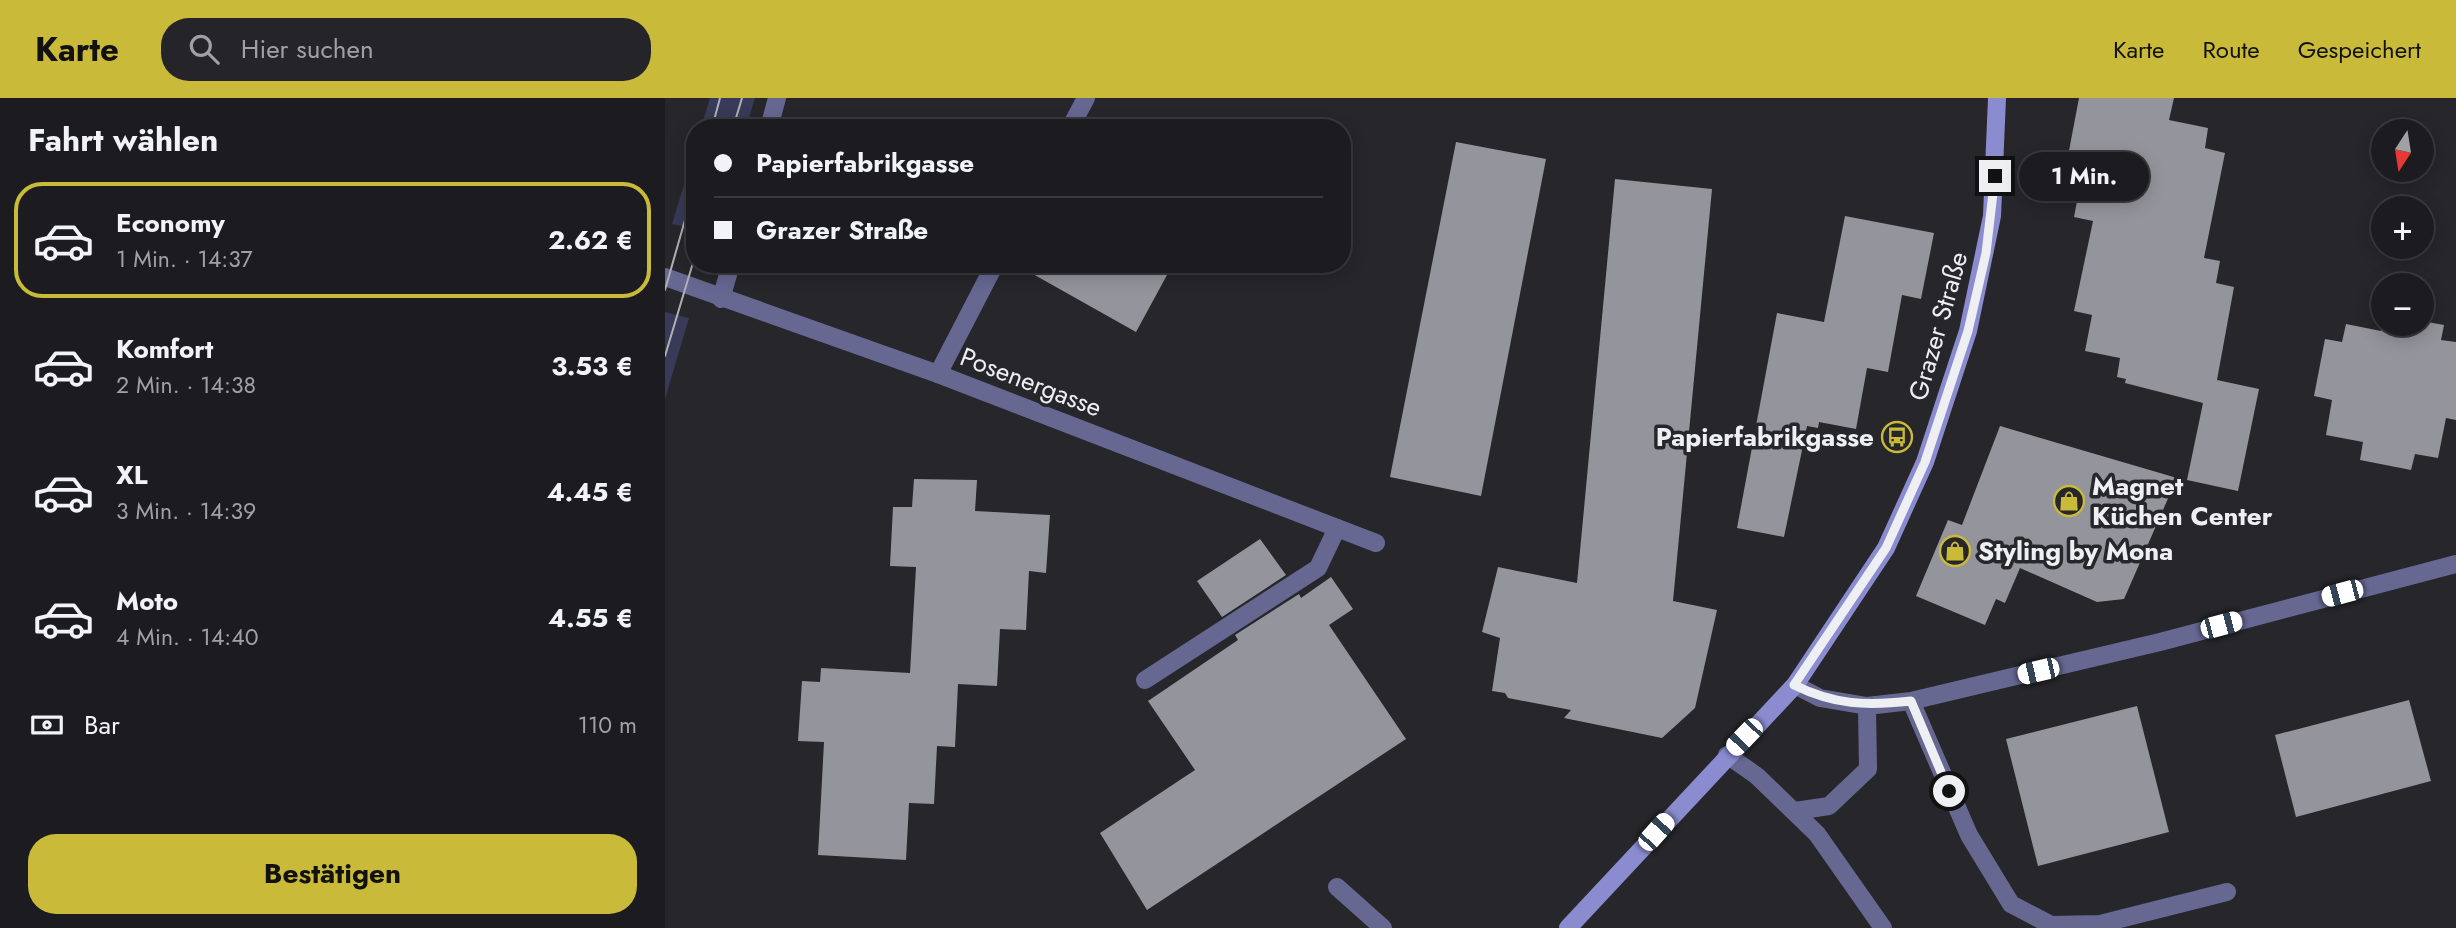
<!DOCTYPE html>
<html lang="de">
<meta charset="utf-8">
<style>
body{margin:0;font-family:Jost,sans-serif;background:#252529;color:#f1f3f6;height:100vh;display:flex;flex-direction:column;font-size:26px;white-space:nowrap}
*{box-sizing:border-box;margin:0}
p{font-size:23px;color:#a0a1a5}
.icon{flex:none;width:38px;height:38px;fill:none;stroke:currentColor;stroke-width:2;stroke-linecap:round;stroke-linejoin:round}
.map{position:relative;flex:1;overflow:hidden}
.panel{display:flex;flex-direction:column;background:#1c1c20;width:665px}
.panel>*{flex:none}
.guide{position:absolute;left:21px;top:21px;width:665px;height:154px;border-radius:28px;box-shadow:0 4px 18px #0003,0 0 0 2px #3a3a3e;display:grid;align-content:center;height:154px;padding:0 28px;background:#1c1c20}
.needle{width:46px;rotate:192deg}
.buttons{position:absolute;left:1706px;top:21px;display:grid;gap:14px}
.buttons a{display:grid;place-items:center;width:63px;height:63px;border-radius:50%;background:#1c1c20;box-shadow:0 4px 18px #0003,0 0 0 2px #3a3a3e;font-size:35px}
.end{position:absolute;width:32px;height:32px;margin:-16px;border:9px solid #eeeff2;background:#111;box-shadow:0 0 0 4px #111}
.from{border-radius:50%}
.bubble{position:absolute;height:49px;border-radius:24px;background:#1c1c20;box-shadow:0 4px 18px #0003,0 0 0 2px #3a3a3e;font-size:23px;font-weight:700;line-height:49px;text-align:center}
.car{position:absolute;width:21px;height:42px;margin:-21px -10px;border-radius:9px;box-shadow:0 0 5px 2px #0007;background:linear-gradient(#fff 24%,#345 0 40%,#fff 0 76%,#345 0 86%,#fff 0)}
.guide b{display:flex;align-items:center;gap:24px;height:66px;font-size:26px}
.guide b+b{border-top:2px solid #3a3a3e}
.guide i{width:18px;height:18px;background:#f1f3f6}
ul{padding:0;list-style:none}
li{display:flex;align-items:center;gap:21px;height:116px;margin:0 14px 10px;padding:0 14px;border:4px solid transparent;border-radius:28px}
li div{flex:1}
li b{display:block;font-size:26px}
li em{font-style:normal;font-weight:700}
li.on{border-color:#c9ba3a}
li>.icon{width:63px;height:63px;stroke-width:1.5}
h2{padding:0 28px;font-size:32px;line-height:84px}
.pay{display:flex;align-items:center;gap:18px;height:77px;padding:0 28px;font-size:26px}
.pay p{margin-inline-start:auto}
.action{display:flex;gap:14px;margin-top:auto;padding:14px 28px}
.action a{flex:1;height:80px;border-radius:28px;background:#c9ba3a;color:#111;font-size:28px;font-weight:700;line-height:80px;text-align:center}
header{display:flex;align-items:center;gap:42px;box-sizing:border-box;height:98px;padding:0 35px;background:#c9ba3a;color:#111}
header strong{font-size:33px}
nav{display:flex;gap:38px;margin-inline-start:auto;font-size:24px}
.search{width:490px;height:63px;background:#252529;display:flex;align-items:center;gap:18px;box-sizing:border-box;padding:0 24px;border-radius:28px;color:#a0a1a5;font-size:26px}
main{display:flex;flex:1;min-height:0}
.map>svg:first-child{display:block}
.green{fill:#393a59}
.building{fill:#94959c}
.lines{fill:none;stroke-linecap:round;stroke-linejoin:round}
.lane{stroke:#666892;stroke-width:18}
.street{stroke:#666892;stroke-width:18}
.secondary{stroke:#8b8cd0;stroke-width:18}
.tram{stroke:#b0b0b4;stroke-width:2}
.route{stroke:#eeeff2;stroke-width:9}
.labels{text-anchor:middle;stroke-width:7;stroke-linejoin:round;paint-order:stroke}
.street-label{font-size:26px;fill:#eeeff2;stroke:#26262b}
.poi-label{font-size:26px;font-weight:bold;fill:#eeeff2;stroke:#26262b;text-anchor:start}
</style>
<header>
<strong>Karte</strong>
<div class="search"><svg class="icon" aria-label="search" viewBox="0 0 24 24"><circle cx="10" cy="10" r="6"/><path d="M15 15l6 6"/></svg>Hier suchen</div>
<nav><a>Karte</a><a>Route</a><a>Gespeichert</a></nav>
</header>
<main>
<section class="panel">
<h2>Fahrt wählen</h2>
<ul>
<li class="on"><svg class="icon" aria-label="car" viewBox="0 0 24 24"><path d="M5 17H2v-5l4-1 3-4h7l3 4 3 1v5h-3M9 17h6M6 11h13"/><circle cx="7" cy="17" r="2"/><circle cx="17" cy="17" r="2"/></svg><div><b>Economy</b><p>1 Min. · 14:37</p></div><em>2.62 €</em></li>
<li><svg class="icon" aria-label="car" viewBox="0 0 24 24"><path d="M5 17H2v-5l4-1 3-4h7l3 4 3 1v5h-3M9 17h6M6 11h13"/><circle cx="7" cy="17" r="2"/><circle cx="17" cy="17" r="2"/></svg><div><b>Komfort</b><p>2 Min. · 14:38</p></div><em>3.53 €</em></li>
<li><svg class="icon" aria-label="car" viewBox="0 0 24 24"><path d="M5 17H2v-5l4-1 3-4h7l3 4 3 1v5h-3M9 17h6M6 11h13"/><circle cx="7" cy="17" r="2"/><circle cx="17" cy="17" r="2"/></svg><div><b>XL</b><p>3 Min. · 14:39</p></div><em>4.45 €</em></li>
<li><svg class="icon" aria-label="car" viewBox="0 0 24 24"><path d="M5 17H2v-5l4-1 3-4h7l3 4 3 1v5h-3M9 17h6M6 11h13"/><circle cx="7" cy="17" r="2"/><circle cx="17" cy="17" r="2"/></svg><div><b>Moto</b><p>4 Min. · 14:40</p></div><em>4.55 €</em></li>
</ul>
<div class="pay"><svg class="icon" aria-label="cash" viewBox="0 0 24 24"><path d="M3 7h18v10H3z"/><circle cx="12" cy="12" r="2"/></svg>Bar<p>110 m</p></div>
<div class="action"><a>Bestätigen</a></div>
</section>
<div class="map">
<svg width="1791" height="830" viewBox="0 0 1791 830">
<rect width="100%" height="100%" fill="#26262b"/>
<path class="green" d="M 45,0 L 90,0 L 81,30 L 36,30 Z
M 30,51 L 30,131 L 7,126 Z
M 0,214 L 24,220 L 0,301 Z"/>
<path class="building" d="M 1414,0 L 1509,0 L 1504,22 L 1543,30 L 1540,50 L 1560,55 L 1539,160 L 1555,163 L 1551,185 L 1569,189 L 1552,282 L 1594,291 L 1573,393 L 1522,382 L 1538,305 L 1460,285 L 1461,281 L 1452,279 L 1455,260 L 1420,253 L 1427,217 L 1409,213 L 1428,123 L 1409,119 L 1416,82 L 1399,79 Z
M 791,44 L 881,61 L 816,398 L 725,379 Z
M 950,81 L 1047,91 L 1008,503 L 1052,512 L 1030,610 L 997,640 L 899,620 L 906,612 L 843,600 L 840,595 L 827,593 L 835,540 L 817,534 L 833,469 L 912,485 Z
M 1180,118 L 1269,135 L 1256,201 L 1237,197 L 1223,274 L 1202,270 L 1191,331 L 1154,324 L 1153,330 L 1142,328 L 1119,439 L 1072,430 L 1112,215 L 1159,224 Z
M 350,166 L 508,166 L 471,234 Z
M 1718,221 L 1718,226 L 1757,226 L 1757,223 L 1779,227 L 1776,242 L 1791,244 L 1791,322 L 1781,320 L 1773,360 L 1750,356 L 1746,372 L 1695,362 L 1698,344 L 1661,337 L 1667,302 L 1649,298 L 1660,241 L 1677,244 L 1681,226 L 1716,233 Z
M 1335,328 L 1512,380 L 1459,501 L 1432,504 L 1355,470 L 1340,505 L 1331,501 L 1320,527 L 1251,498 L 1283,422 L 1297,427 Z
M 249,381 L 312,382 L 310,413 L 385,417 L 381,475 L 364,473 L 361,532 L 335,531 L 332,588 L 293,586 L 290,649 L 272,648 L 269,706 L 244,705 L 241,762 L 153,757 L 159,644 L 133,643 L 137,583 L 155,584 L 156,570 L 245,575 L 251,469 L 225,468 L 228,409 L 247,409 Z
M 595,441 L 621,477 L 557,519 L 532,483 Z
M 666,479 L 688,511 L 664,527 L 741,641 L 482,812 L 435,735 L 530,672 L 483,603 L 573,542 L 570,537 L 634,496 L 636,500 Z
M 1744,602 L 1766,683 L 1631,719 L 1610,637 Z
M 1472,608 L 1504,734 L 1373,768 L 1341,641 Z"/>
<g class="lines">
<path class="lane" d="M 104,30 L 112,0
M 405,30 L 421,0
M 56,201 L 66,166
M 273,276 L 330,166
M 480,582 L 653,470 L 672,430
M 672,789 L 718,830"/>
<path class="street" d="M 0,179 L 273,276 L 711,445
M 1130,587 L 1155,600 L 1202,608 L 1246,603 L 1495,544 L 1791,466
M 1246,603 L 1304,737 L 1346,806 L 1386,827 L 1435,826 L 1562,794
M 1062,657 L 1092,678 L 1152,736 L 1218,830
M 1130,713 L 1164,708 L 1203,671 L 1202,608"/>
<path class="secondary" d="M 903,830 L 1130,587 L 1221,450 L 1260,364 L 1303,233 L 1327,118 L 1332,0"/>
<path class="tram" d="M 47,30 L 55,0
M 68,30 L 77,0
M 0,192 L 30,87
M 0,258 L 30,158"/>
</g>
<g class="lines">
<path class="route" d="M 1284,693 L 1246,603 C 1201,608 1170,607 1129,587 L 1221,450 L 1260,364 L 1303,233 L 1321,155 L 1330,78"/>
</g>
<defs>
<g id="bus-ring" transform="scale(1.575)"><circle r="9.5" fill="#26262b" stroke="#c9ba3a" stroke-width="1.5"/><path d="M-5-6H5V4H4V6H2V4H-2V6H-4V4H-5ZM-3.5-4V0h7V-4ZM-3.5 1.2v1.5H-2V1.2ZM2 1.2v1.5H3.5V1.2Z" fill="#c9ba3a"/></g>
<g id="shop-ring" transform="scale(1.575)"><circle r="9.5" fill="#26262b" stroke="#c9ba3a" stroke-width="1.5"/><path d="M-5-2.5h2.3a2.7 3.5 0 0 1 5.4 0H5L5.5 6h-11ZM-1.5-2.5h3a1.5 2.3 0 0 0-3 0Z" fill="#c9ba3a"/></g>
</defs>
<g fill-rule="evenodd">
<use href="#bus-ring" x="1232" y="339"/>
<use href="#shop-ring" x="1404" y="403"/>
<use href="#shop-ring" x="1290" y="453"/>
</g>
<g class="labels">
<g class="street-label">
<text transform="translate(1273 228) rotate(-74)" y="9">Grazer Straße</text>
<text transform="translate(366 284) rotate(21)" y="9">Posenergasse</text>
</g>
<g class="poi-label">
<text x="1209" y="348" text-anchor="end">Papierfabrikgasse</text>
<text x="1427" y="397">Magnet<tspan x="1427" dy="30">Küchen Center</tspan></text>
<text x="1313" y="462">Styling by Mona</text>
</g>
</g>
</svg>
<div class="buttons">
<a><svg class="needle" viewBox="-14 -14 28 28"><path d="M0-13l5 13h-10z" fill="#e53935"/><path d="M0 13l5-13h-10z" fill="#a0a1a5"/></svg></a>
<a>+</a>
<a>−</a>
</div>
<i class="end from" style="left:1284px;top:693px"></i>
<i class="end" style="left:1330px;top:78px"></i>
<div class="bubble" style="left:1354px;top:54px;width:130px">1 Min.</div>
<i class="car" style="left:1677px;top:495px;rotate:255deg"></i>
<i class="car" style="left:1556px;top:527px;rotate:75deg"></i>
<i class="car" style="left:1373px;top:573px;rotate:257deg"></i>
<i class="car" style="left:1079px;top:639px;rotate:224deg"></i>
<i class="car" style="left:991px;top:734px;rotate:42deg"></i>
<div class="guide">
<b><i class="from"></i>Papierfabrikgasse</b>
<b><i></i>Grazer Straße</b>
</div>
</div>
</main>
